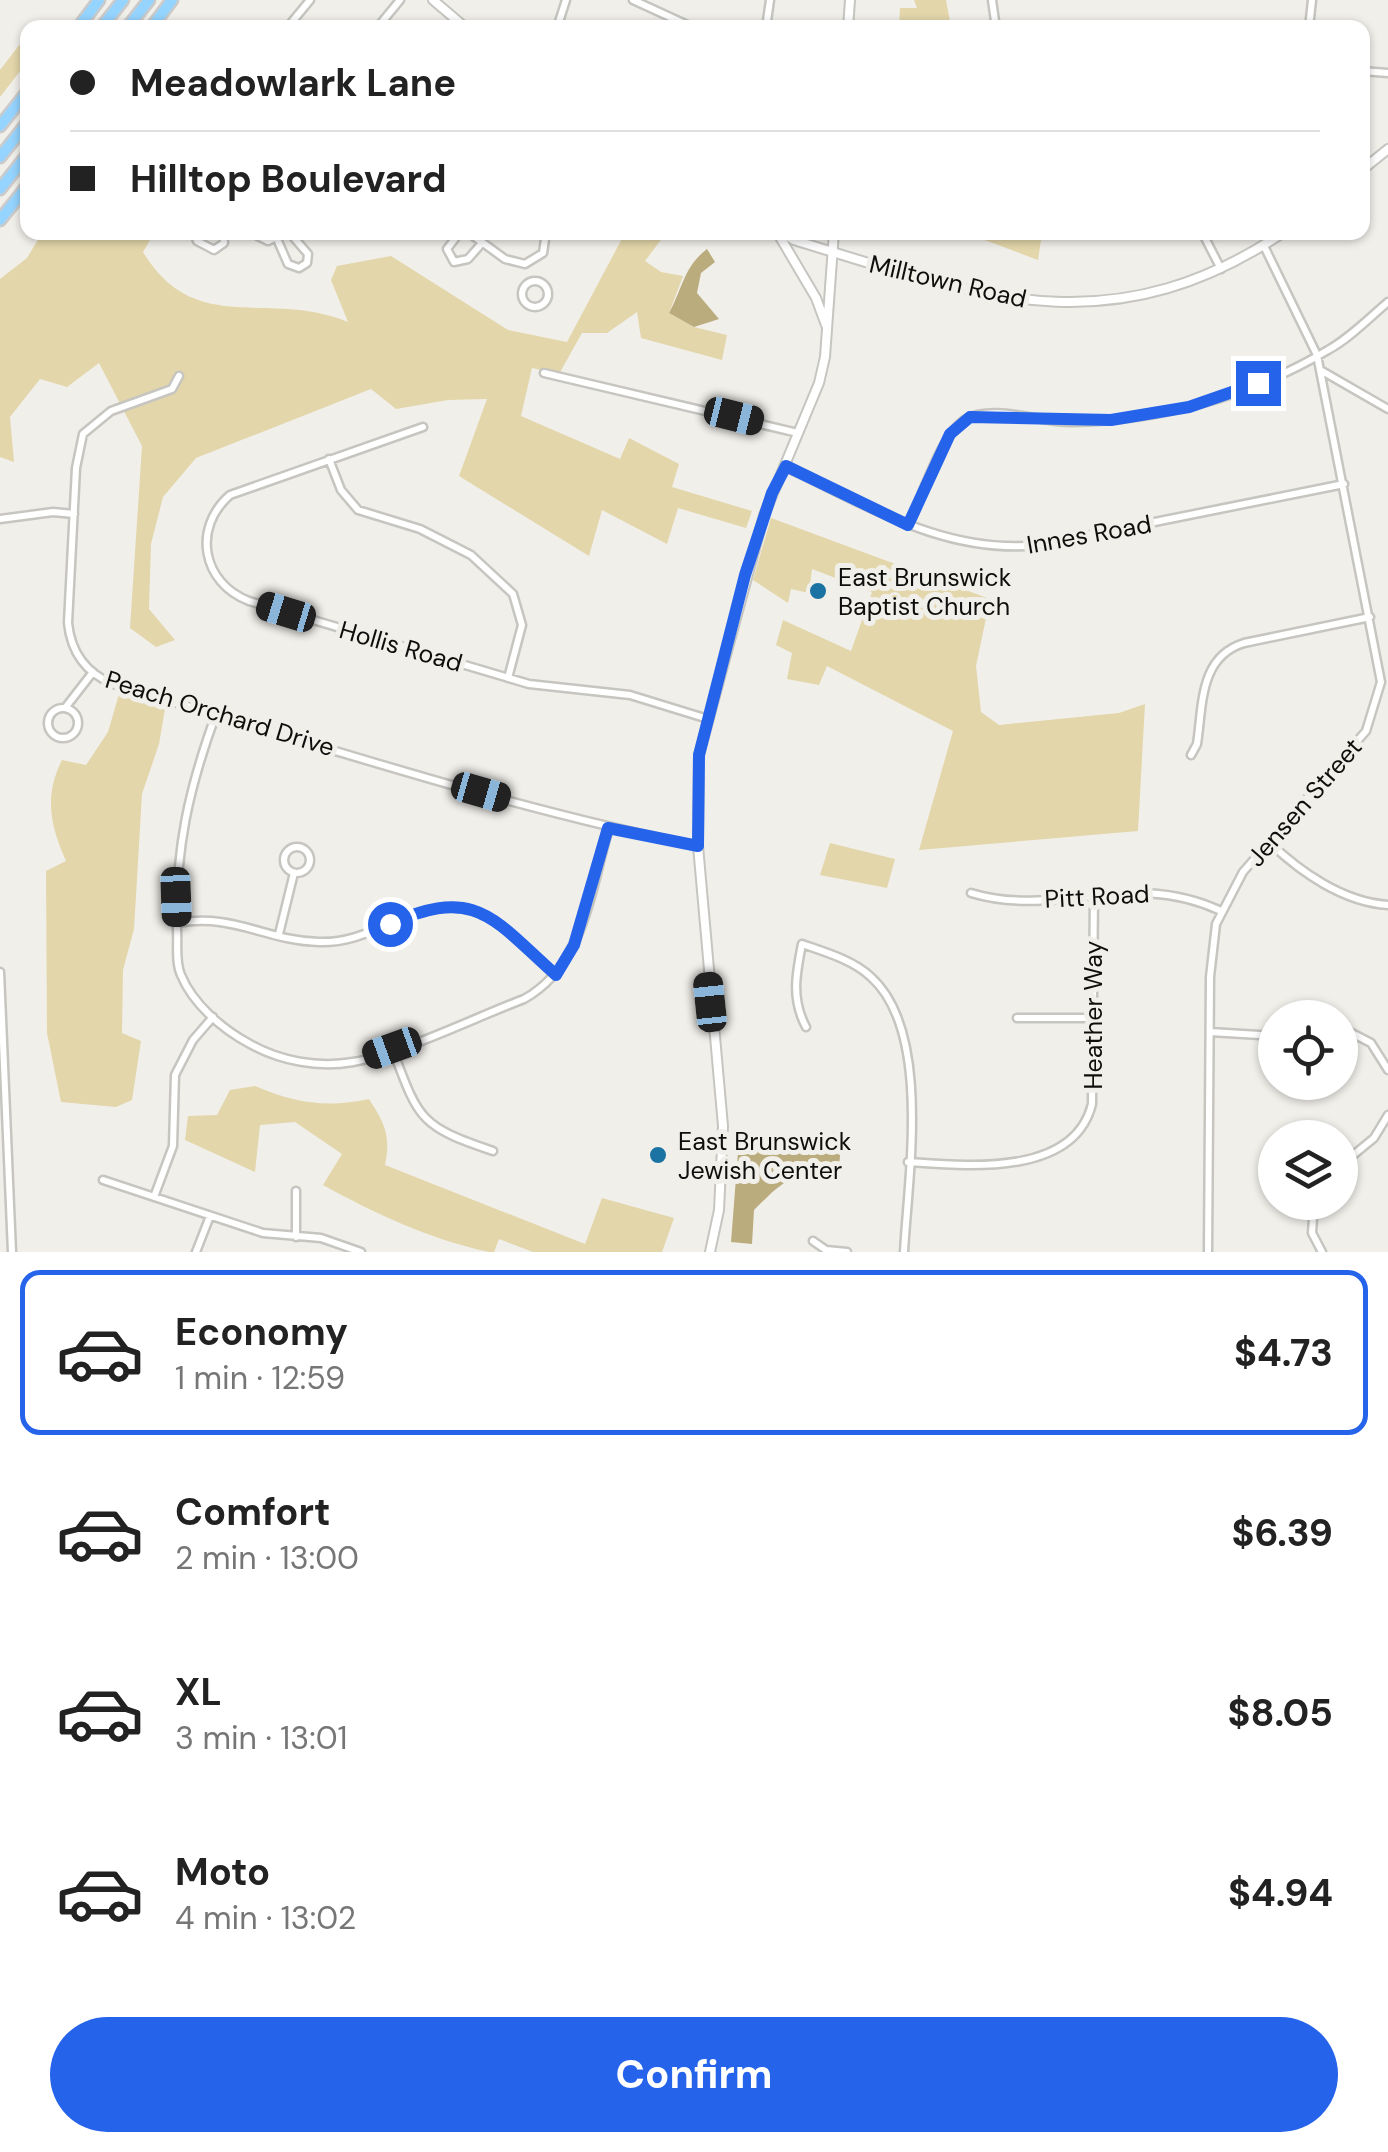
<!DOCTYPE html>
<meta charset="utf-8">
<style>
body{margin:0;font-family:"DM Sans",sans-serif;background:#f2f2f2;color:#222;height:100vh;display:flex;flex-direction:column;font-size:38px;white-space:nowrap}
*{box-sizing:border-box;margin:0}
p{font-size:32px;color:#767676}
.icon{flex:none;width:55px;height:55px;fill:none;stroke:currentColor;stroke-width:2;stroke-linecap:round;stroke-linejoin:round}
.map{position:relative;height:1252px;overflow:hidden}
.sheet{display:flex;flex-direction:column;background:#fff;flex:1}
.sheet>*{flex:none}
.hud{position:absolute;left:20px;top:20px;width:1350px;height:220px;border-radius:20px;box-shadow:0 2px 8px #0004;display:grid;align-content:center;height:220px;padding:0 50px;background:#fff}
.tools{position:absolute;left:1258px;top:1000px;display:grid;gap:20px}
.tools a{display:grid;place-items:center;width:100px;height:100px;border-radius:50%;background:#fff;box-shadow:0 2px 8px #0004;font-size:50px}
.end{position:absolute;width:45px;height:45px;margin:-22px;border:12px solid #2563eb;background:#fff;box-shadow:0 0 0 5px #fff}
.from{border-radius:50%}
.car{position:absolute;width:30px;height:60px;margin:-30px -15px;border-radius:12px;box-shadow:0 0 8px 2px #0007;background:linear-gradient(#222 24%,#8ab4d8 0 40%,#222 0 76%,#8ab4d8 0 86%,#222 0)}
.hud b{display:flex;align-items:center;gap:35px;height:95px;font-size:38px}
.hud b+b{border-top:2px solid #e0e0e0}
.hud i{width:25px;height:25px;background:#222}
ul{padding:18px 0 0;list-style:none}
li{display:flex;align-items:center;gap:30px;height:165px;margin:0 20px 15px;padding:0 30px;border:5px solid transparent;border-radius:20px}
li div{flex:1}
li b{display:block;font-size:38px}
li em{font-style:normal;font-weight:700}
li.selected{border-color:#2563eb}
li>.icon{width:90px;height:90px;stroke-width:1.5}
.primary-button{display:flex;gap:20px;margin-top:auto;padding:20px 50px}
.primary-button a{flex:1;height:115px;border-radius:60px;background:#2563eb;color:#fff;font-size:40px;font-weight:700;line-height:115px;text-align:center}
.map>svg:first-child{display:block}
.green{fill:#e3d6aa}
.water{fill:#baac7d}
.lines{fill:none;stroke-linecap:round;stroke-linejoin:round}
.street-casing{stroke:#c6c5c0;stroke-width:11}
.secondary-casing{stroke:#c6c5c0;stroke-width:12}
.highway-casing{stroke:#cacaca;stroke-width:15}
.street{stroke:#fff;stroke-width:6}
.secondary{stroke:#fff;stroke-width:8}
.highway{stroke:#95d4ff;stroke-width:10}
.route{stroke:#2563eb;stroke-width:12}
.poi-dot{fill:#1a73a2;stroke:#f1efea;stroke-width:4}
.labels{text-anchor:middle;stroke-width:10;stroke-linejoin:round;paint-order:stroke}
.street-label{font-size:25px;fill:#0e0e0c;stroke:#f1efea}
.poi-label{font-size:25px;fill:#0e0e0c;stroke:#f1efea;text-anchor:start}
</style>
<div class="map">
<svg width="1388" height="1252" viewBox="0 0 1388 1252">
<rect width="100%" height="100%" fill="#f1efea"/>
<path class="green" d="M 914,0 L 946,0 L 951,27 L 899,27 L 900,8 L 917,8 Z
M 27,35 L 27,62 L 0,97 L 0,70 Z
M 42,233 L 154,233 L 143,252 C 195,338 267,289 348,322 L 331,280 L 337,266 L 391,256 L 508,330 L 567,342 L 625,233 L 666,233 L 645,261 L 661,272 L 683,276 L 669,313 L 694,327 L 727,335 L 722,360 L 641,338 L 637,312 L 607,333 L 582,333 L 559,374 L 532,368 L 521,416 L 620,459 L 629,438 L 679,464 L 672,487 L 752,511 L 746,528 L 678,508 L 667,544 L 602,510 L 589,556 L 459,476 L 487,399 L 448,400 L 396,409 L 371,389 L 196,458 L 163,497 L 151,544 L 149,609 L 175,640 L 156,647 L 130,628 L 142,446 L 99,363 L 67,387 L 40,379 L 10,417 L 14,462 L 0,457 L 0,279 L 27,258 Z
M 966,233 L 1015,233 L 1041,240 L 1038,260 Z
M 771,518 L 990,599 L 976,666 L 981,712 L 999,725 L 1119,713 L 1145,704 L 1138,831 L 919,850 L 953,731 L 827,666 L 819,685 L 787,679 L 792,653 L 776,645 L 783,620 L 851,651 L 872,592 L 812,569 L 809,593 L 791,589 L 788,603 L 753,580 Z
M 119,694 L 165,709 L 159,744 L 142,794 L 134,929 L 123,970 L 122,1033 L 141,1041 L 132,1100 L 116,1107 L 61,1102 L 47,1033 L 46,871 L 66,861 C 50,825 44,796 62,760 L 86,765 L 108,732 Z
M 830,843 L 895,859 L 887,888 L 820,875 Z
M 255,1086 C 294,1103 327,1108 369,1099 C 385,1124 391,1136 385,1165 L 585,1244 L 602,1198 L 674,1218 L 662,1252 L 533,1252 L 499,1239 L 494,1252 L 489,1252 C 429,1239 376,1214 323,1185 L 342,1154 L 295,1122 L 260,1125 L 255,1172 L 185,1140 L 188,1116 L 217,1115 L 230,1090 Z"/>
<path class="water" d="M 707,249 L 715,262 L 701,273 L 697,293 L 719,319 L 694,327 L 669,313 C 682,290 684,266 707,249 Z
M 842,1132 L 838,1180 C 792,1171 786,1178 754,1210 L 752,1244 L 731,1242 L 739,1139 Z"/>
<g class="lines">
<g class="street-casing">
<path id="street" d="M 633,0 L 694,28
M 992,0 L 996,28
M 287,28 L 310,0
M 377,28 L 400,0
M 557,28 L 566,0
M 766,28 L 770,0
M 1309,28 L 1312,0
M 1362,71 L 1388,73
M 194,232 L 197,241 L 214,250 L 224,243 L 223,232
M 250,232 L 268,241 L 287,232
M 274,232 L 288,264 L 299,268 L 307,263 L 308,254 L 289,232
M 460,232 L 447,249 L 454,262 L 468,259 L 482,243
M 468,232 L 505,259 L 525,264 L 543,253 L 546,232
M 1202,232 L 1221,269
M522 294a13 13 0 1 1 26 0a13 13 0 1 1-26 0Z
M 1322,371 L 1388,409
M 544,373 L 798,433
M 179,376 L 172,389 L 111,411 L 83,434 L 76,468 L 68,623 C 71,652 86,673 113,684 C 307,741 500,806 698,846
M 423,427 L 230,495 C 192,528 202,583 249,601 L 529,684 L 630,695 L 708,719
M 329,459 L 341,490 L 358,510 L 420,529 L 471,555 L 513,594 L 522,625 L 508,678
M 786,467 C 869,506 945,555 1040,545 L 1344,484
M 0,519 L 53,512 L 74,514
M 909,525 C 921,499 942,432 966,419 C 995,404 1041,423 1072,422 C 1160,421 1253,395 1328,350 C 1350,338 1369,318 1388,302
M 65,708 L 93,672
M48 723a15 15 0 1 1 30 0a15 15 0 1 1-30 0Z
M 216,714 C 189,788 175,849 177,929 C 178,943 175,962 181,975 C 193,1004 222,1029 250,1044 C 280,1061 318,1068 353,1062 C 401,1054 476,1017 524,999 C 584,966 591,889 609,828
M 1191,755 L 1197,744 C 1203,705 1199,657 1244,643 L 1370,617
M 1269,842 C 1300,872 1343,902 1388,905
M284 860a13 13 0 1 1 26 0a13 13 0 1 1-26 0Z
M 971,893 C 1057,919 1128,868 1221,911
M 177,923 C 234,913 267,941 319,942 C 346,943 368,933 392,923 C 477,885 494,921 556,975
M 279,934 L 294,873
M 0,972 L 12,1252
M 1017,1018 L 1093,1018
M 806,1027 C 791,999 796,974 802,944 C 825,952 853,960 871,977 C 932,1032 908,1177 904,1252
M 1340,1027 L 1371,1043 L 1388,1070
M 1210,1032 L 1275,1036
M 392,1048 C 419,1120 419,1126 493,1151
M 908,1162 C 967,1166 1074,1177 1092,1104 L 1094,894
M 1340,1166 L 1374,1138 L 1388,1115
M 103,1180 L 263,1233 L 321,1238 L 361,1252
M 296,1191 L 296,1237
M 154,1197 L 173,1146 L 175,1075 L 193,1040 L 213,1017
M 1314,1202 L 1312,1233 L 1322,1252
M 813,1241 L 826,1250 L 847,1252
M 196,1252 L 210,1216
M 1208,1252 L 1210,977 L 1216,924 L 1243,872 L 1366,731 L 1381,682 L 1317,355 L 1264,246"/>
</g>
<g class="secondary-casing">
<path id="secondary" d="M 433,0 L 466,28
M 848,28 L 850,0
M 1362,170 L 1388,149
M 777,232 L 816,298 L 826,325
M 781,232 L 794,240 C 976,296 1110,349 1284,232
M 710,1252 L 719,1210 L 723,1126 L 698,846 L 699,755 L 764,515 L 819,383 L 825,357 L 834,232"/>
</g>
<g class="highway-casing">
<path id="highway" d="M 78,28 L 99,0
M 101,28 L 123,0
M 127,28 L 149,0
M 151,28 L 172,0
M 0,126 L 28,91
M 0,157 L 28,122
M 0,189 L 28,154
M 0,220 L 28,185"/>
</g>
<use href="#street" class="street"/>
<use href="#secondary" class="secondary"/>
<use href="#highway" class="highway"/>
</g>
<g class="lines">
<path class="route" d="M 390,924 C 477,885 493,919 556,975 L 574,945 L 608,828 L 698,846 L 699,755 L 745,575 L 772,493 L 786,466 L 908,525 L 950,434 L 970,417 L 1111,420 L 1189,407 L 1258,383"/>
</g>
<g class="poi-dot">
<circle cx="818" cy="591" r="10"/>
<circle cx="658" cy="1155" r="10"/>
</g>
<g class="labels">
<g class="street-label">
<text transform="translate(948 281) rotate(13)" y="9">Milltown Road</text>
<text transform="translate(1089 534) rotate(-10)" y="9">Innes Road</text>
<text transform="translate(401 646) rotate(16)" y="9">Hollis Road</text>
<text transform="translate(220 713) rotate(17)" y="9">Peach Orchard Drive</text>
<text transform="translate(1304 802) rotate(-49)" y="9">Jensen Street</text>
<text transform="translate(1097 896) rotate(-3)" y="9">Pitt Road</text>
<text transform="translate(1093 1015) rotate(-90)" y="9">Heather Way</text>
</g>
<g class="poi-label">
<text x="838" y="586">East Brunswick<tspan x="838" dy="29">Baptist Church</tspan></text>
<text x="678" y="1150">East Brunswick<tspan x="678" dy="29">Jewish Center</tspan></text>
</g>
</g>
</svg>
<div class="tools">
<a><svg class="icon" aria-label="locate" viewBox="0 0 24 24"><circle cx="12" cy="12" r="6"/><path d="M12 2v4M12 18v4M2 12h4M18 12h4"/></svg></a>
<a><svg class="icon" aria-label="layers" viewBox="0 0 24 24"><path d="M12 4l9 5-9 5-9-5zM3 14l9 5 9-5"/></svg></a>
</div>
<i class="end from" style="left:390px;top:924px"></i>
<i class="end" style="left:1258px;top:383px"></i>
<i class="car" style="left:734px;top:416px;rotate:104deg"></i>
<i class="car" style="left:286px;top:612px;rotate:287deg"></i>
<i class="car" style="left:481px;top:792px;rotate:106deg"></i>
<i class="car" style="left:176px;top:897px;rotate:178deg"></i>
<i class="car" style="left:710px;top:1002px;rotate:354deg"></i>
<i class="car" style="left:392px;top:1048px;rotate:250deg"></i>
<div class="hud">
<b><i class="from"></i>Meadowlark Lane</b>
<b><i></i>Hilltop Boulevard</b>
</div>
</div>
<section class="sheet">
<ul>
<li class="selected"><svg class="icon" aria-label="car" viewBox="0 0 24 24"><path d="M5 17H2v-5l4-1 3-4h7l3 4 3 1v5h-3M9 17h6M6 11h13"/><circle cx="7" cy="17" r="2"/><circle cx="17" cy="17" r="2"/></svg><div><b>Economy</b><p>1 min · 12:59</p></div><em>$4.73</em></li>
<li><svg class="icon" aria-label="car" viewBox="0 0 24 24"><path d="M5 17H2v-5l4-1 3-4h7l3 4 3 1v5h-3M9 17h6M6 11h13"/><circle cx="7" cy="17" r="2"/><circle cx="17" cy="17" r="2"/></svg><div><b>Comfort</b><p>2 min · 13:00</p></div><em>$6.39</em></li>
<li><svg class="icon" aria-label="car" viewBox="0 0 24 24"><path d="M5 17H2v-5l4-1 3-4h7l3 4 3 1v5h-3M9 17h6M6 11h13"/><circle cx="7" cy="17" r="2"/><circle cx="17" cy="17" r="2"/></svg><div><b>XL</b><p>3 min · 13:01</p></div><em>$8.05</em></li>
<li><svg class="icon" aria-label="car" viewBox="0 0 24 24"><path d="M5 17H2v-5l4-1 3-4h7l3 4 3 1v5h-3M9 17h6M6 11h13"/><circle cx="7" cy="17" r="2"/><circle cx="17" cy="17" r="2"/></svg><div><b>Moto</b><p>4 min · 13:02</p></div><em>$4.94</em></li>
</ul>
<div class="primary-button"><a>Confirm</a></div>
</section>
